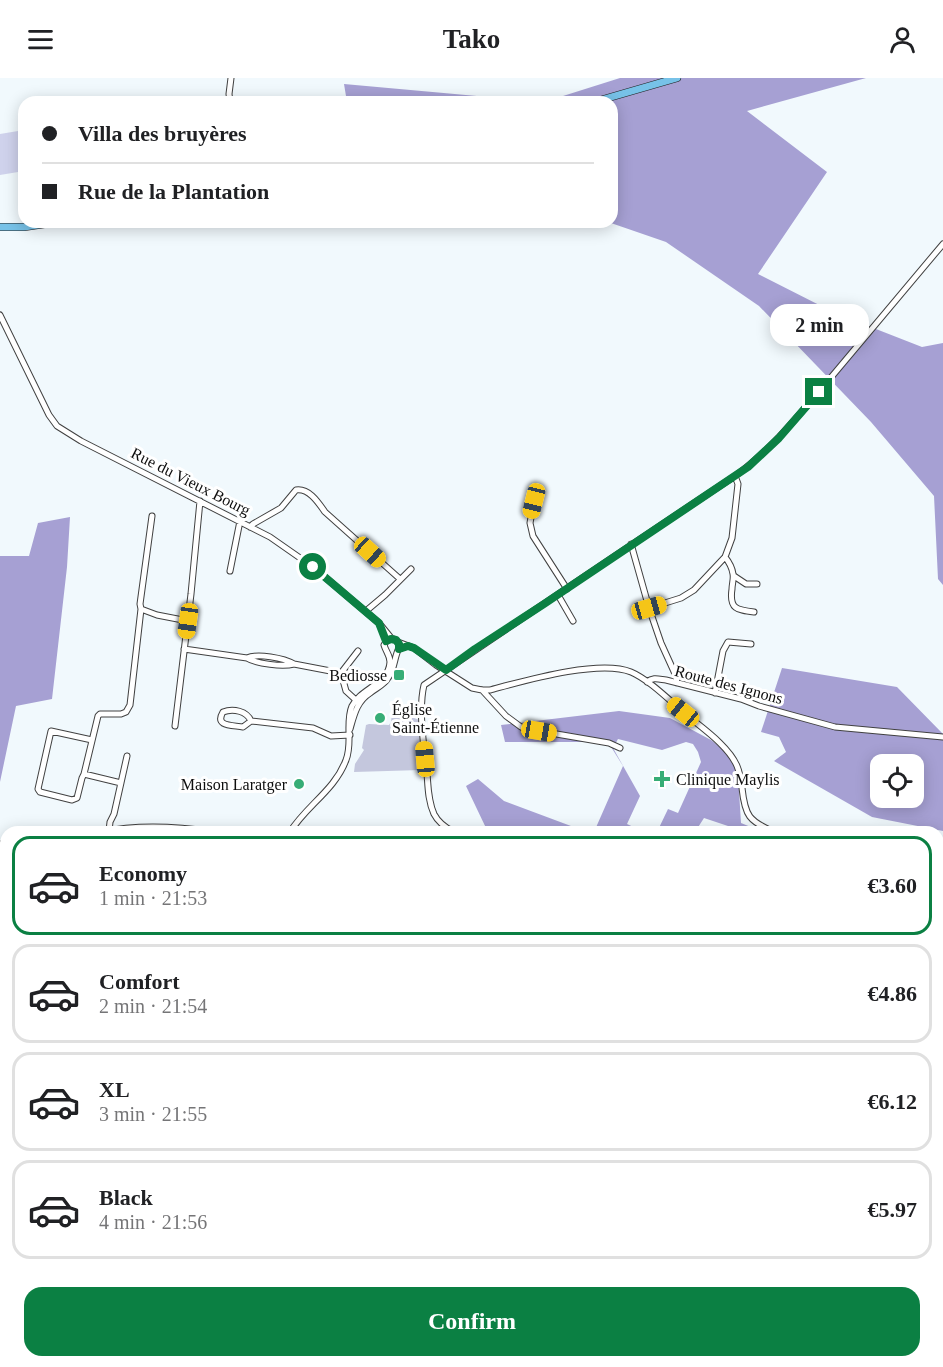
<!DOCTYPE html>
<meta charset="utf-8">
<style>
body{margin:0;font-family:Georgia,serif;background:#f6f6f6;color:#202124;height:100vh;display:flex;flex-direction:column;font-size:22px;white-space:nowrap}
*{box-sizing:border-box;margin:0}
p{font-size:20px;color:#757577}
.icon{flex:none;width:33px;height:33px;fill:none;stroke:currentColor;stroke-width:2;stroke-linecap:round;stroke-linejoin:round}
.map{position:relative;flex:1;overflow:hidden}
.side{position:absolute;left:0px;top:748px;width:944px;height:542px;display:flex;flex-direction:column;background:#fff;border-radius:18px 18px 0 0;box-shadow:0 3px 15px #0003}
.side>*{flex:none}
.guide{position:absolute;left:18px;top:18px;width:600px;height:132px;border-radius:18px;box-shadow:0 3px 15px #0003;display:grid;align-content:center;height:132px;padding:0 24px;background:#fff}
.tools{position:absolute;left:870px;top:676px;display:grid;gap:12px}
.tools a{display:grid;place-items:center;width:54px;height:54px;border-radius:12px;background:#fff;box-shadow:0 3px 15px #0003;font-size:30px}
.end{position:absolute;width:27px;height:27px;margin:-14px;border:8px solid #0b8043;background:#fff;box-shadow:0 0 0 3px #fff}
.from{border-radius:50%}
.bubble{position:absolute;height:42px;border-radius:18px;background:#fff;box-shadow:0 3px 15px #0003;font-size:20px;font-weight:700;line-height:42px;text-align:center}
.car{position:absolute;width:18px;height:36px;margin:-18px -9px;border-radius:8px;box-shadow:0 0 4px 2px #0007;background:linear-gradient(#f5c518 24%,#345 0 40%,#f5c518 0 76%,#345 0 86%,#f5c518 0)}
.guide b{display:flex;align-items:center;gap:21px;height:57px;font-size:22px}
.guide b+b{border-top:2px solid #e0e0e0}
.guide i{width:15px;height:15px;background:#202124}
ul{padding:10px 0 0;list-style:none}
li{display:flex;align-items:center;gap:18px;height:99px;margin:0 12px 9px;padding:0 12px;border:3px solid #e0e0e0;border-radius:18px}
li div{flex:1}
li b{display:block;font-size:22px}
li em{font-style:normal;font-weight:700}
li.selected{border-color:#0b8043}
li>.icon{width:54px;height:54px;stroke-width:1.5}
.action{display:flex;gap:12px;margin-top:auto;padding:12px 24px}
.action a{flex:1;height:69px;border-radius:18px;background:#0b8043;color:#fff;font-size:24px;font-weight:700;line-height:69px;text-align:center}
header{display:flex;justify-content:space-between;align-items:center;height:78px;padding:0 24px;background:#fff;font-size:27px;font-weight:700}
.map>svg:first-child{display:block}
.green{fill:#c1bfe4}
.forest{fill:#a6a0d3;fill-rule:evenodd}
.cemetery{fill:#c4c7dd}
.pitch{fill:#cfd2ec}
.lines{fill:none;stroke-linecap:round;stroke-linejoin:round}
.minor-casing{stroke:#414141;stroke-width:7}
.major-casing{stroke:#1f1f1f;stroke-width:8}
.minor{stroke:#fff;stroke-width:5}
.major{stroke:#77c2e8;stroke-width:7}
.route{stroke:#0b8043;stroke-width:8}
.poi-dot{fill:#37ad76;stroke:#fff;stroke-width:2}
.labels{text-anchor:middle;stroke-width:6;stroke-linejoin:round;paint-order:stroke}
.street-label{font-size:16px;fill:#0e0e0e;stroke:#fff}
.poi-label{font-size:16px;fill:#0e0e0e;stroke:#fff;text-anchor:end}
</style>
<header><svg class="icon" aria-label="menu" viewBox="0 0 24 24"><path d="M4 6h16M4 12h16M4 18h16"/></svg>Tako<svg class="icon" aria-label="person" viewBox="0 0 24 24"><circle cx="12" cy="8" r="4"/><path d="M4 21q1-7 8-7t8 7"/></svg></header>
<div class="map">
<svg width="943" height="1289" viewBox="0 0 943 1289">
<rect width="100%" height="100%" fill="#f1f9fd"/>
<path class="green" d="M 0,771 L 6,771 L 6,879 L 0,878 Z"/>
<path class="forest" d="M 620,0 L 866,0 L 747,33 L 827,94 L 758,196 L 835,235 L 922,269 L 943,265 L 943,507 L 938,501 L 934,418 L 871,344 L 759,228 L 666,164 L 608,144 L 612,144 L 612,24 L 544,24 Z
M 344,6 L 543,24 L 347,24 Z
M 70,439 L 67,489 L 52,621 L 16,628 L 0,704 L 0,478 L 29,478 L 38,445 Z
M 782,590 L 897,609 L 943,656 L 943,753 L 872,739 L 774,683 L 786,674 L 779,659 L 761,654 ZM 880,687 L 914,687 L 914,720 L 880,720 Z
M 619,633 L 670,640 L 711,662 L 729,676 L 738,697 L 741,745 L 763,754 L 746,754 L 704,740 L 695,754 L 657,754 L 668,731 L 678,735 L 701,684 L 698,674 L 693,666 L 686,664 L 662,672 L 618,661 L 613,670 L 640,718 L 627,746 L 644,754 L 594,754 L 623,688 L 608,664 L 505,664 L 501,647 Z
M 478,701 L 504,723 L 587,754 L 497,754 L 486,750 L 466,708 Z
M 938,1142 L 943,1143 L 943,1289 L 727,1289 L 722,1284 L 938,1284 Z"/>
<path class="cemetery" d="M 392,634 L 402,635 L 419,642 L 421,692 L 354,694 L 355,686 L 364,672 L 362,670 L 366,647 L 369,646 L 389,647 L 391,644 Z"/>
<path class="pitch" d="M 24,52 L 24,93 L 0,97 L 0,56 Z"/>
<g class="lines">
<g class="minor-casing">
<path id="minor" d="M 230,24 L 229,16 L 231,0
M 0,237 L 49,337 L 57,348 L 81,363 L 270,459 L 313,489 L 379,545 L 392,561
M 534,423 L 530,445 L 533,458 L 567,511
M 152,438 L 140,526 L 141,531 L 157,537 L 188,543
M 250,449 L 253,446 L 281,430 L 296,412 C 309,410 318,424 325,434 L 400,501
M 631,466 L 649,530 L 661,565 L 676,598 L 677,605
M 725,479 C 729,484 732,489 733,496 C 734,501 732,506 732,511 C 729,531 737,532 754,534
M 230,493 L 240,443
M 734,498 L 746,506 L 757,506
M 558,517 L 573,543
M 649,530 L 681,520 L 694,512 L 725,479 L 732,460 L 738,406 L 735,398
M 366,533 L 385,517 L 411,491
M 398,564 L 414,570 L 436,587 L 472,610 L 482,612 L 490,612 C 524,603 599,581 631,594 C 650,602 672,625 689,639 C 705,652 729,669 737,688 C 740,695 741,702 742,710 C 745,738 749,743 774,754
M 184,571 L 247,580 C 257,586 283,589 294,586
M 247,580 C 257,575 284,580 294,586 L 341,595 L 346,613 L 358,624
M 341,595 L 358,573
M 647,604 C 653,599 658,601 666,602 L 741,621 L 759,628 L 835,649 L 943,659
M 482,612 L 506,638 L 521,649 L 539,653 L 609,665 L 620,670
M 715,615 L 723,573 L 728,564 L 751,566
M 251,643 C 247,633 233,630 223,634 C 214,649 233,647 243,649 L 251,643 L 313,650 L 331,658 L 350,657
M 175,648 L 191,516 L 200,423
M 84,696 L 82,700 L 77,720 L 72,722 L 40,714 L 38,711 L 51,653 L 92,662
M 121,705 L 84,696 L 98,638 L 100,636 L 121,636 L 126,634 L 130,627 L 141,531
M 109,753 L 110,744 L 114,736 L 127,678
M 101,754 C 139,746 175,748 213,754
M 290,754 C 306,728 335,712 346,682 C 353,665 345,644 352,628 C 361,610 389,606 390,584 C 390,577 386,574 384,567 L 387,562 L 394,561 L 398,564 L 399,570 C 394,579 395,591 388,600 C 384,607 376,610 370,615 C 357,623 354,637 350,651
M 454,754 C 446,750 438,744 434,736 C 428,723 428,708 427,695 C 424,669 418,632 424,607 C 527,537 630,467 735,398 C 771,372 799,337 828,303 C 866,258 904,212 943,166
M 0,766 L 6,767
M 938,843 L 943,846
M 0,923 L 6,926
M 0,984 L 6,984
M 0,1054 L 6,1058
M 0,1076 L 6,1073
M 0,1160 L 6,1160
M 0,1215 L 6,1220
M 0,1250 L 2,1252 L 4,1259 L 0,1265
M 111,1284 L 114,1289
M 145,1284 L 149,1289
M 335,1284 L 341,1286 L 349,1285 L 349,1284
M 396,1284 L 396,1289
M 426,1285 L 445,1289
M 196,1289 L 196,1284
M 247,1289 L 248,1284
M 302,1289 L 303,1284
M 503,1289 L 504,1284"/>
</g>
<g class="major-casing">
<path id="major" d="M 594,24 L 677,0
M 0,149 L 24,149 L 58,144"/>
</g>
<use href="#minor" class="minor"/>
<use href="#major" class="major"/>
</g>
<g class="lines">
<path class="route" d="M 313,489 L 379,545 L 386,563 L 391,561 L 396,562 L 399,566 L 399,571 L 408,568 L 414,570 L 446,592 L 475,571 L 544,526 L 748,389 L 779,360 L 819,314"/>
</g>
<g class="poi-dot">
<rect x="393" y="591" width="12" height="12" rx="3"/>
<circle cx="380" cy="640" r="6"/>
<path d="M659 692h6v6h6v6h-6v6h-6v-6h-6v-6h6z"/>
<circle cx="299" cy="706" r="6"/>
</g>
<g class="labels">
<g class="street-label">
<text transform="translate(191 403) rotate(27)" y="6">Rue du Vieux Bourg</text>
<text transform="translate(729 606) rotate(15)" y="6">Route des Ignons</text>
</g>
<g class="poi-label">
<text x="387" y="603">Bediosse</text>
<text x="392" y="637" text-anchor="start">Église<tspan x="392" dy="18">Saint-Étienne</tspan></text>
<text x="676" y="707" text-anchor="start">Clinique Maylis</text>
<text x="287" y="712">Maison Laratger</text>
</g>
</g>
</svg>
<div class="tools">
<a><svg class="icon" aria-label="locate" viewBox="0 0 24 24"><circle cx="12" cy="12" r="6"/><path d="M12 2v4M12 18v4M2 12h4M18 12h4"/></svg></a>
</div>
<i class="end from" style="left:313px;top:489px"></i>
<i class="end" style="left:819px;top:314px"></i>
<div class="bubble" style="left:770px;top:226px;width:99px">2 min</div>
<i class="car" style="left:534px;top:423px;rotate:194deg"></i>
<i class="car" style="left:370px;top:474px;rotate:132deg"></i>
<i class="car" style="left:649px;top:530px;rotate:74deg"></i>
<i class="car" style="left:188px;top:543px;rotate:188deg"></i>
<i class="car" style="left:683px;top:634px;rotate:309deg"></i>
<i class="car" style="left:539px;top:653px;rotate:100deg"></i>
<i class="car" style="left:425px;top:681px;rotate:355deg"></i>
<div class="guide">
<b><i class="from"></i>Villa des bruyères</b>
<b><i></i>Rue de la Plantation</b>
</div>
<section class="side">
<ul>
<li class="selected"><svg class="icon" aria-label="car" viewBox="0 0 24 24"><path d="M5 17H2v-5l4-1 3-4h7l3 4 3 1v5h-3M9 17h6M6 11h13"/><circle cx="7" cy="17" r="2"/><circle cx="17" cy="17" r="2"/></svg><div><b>Economy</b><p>1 min · 21:53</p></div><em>€3.60</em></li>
<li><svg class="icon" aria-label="car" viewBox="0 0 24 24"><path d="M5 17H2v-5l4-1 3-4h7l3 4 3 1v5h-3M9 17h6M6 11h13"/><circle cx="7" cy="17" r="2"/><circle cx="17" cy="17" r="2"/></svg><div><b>Comfort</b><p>2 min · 21:54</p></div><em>€4.86</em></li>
<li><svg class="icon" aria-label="car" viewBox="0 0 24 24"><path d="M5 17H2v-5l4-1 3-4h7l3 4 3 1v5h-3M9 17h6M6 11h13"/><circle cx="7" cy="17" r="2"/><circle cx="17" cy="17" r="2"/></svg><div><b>XL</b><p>3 min · 21:55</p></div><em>€6.12</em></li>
<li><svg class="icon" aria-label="car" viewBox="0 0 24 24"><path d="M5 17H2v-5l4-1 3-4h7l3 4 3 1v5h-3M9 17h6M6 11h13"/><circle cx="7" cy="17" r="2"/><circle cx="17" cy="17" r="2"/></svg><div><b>Black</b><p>4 min · 21:56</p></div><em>€5.97</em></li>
</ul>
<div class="action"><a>Confirm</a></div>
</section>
</div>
